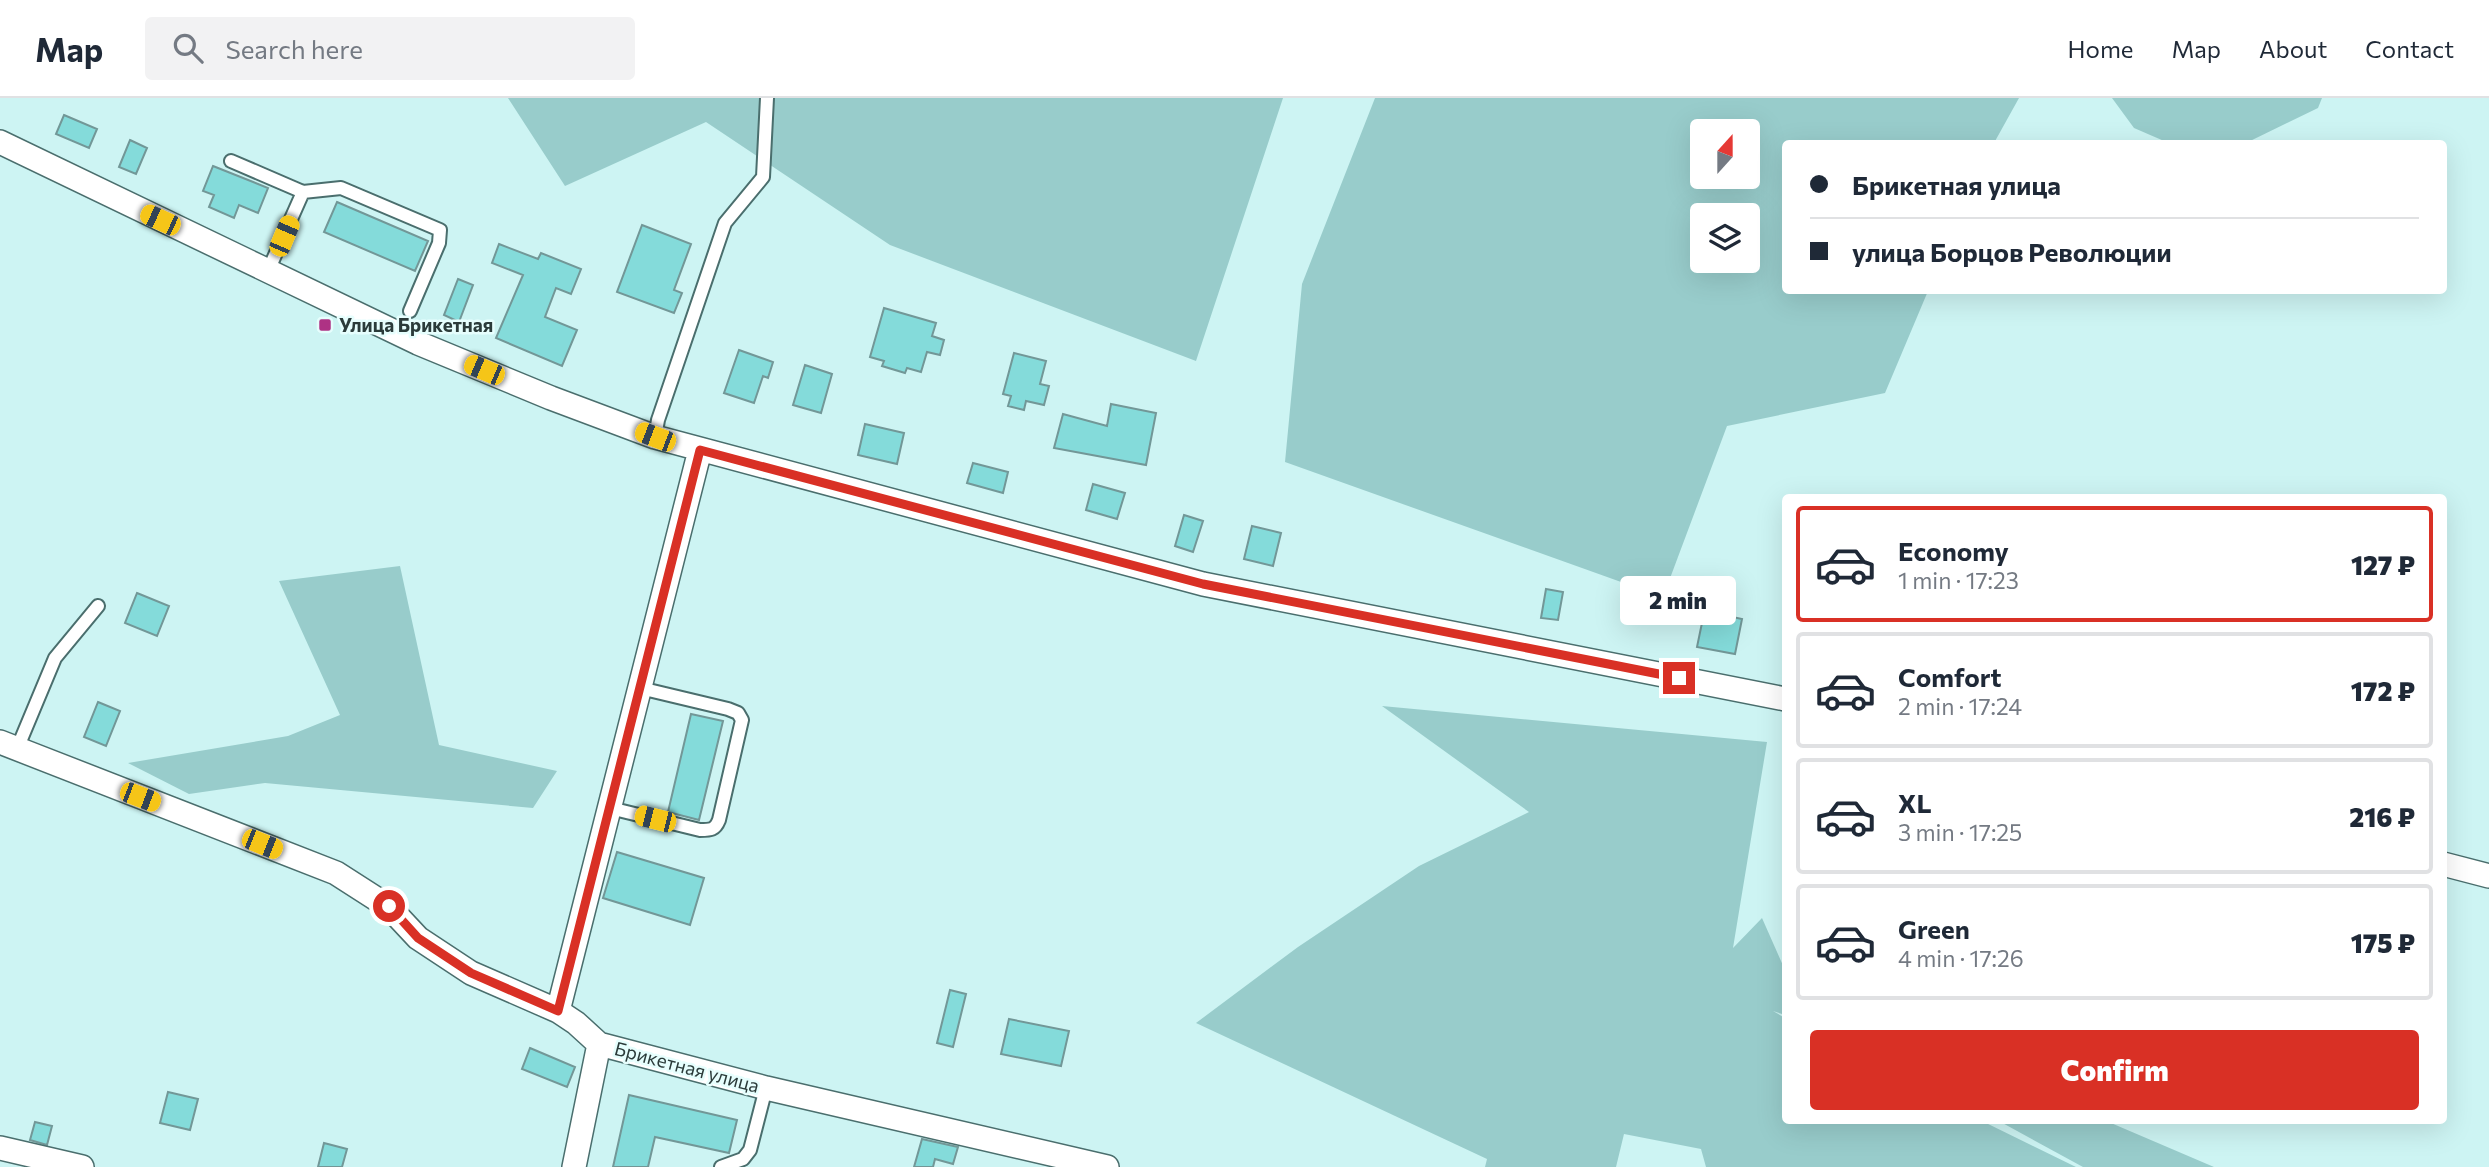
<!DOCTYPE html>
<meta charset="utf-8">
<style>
body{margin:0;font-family:Commissioner,sans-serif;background:#f2f2f3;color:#1f2937;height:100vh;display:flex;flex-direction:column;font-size:26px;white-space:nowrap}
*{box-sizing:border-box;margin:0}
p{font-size:23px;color:#747a83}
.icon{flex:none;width:38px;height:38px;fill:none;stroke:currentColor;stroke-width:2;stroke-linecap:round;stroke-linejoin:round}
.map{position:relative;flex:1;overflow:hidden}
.details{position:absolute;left:1782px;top:396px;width:665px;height:630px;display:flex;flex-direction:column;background:#fff;border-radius:7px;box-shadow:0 7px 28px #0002}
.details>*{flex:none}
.hud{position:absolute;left:1782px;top:42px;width:665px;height:154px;border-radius:7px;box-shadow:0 7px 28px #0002;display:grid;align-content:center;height:154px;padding:0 28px;background:#fff}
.needle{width:46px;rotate:21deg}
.controls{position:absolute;left:1690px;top:21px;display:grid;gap:14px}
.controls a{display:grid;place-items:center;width:70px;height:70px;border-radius:7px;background:#fff;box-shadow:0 7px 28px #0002;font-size:35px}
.end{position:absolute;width:32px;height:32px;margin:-16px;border:9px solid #d93025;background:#fff;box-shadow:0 0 0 4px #fff}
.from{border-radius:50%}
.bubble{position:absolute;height:49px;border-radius:7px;background:#fff;box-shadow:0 7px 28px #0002;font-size:23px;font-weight:800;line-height:49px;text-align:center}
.car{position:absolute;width:21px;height:42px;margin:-21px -10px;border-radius:9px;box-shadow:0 0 5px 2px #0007;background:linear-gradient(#f5c518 24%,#345 0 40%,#f5c518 0 76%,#345 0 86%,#f5c518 0)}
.hud b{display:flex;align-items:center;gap:24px;height:66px;font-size:26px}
.hud b+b{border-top:2px solid #e0e1e3}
.hud i{width:18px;height:18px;background:#1f2937}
ul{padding:12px 0 0;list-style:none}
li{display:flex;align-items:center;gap:21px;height:116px;margin:0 14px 10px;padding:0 14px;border:4px solid #e0e1e3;border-radius:7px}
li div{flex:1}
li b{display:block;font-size:26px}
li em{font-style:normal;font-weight:800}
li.current{border-color:#d93025}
li>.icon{width:63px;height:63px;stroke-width:1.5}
.button{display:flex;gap:14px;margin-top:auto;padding:14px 28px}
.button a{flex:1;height:80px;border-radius:7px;background:#d93025;color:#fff;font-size:28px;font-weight:800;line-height:80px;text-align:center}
header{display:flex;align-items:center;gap:42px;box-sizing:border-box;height:98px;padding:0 35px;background:#fff;border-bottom:2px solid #e0e1e3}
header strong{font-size:33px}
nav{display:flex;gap:38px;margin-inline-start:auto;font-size:24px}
.search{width:490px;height:63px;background:#f2f2f3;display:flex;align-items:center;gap:18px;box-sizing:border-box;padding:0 24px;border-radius:7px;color:#747a83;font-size:26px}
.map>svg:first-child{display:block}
.green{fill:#98cccb;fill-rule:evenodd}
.building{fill:#84dbda;stroke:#729797;stroke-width:2}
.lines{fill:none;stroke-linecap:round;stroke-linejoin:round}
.service-casing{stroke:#4a6e6d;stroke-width:16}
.minor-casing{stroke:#4a6e6d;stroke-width:26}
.service{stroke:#fff;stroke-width:12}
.minor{stroke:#fff;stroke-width:23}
.route{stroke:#d93025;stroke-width:9}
.poi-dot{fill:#ae3284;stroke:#e6fefd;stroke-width:2.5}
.labels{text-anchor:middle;stroke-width:5;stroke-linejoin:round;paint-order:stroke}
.poi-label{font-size:19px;font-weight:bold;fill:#2b3b3a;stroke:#e6fefd;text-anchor:start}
.street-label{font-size:19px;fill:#2b3b3a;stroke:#e6fefd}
</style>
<header>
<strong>Map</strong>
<div class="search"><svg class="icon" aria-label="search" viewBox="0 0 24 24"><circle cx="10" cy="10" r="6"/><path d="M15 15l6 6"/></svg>Search here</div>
<nav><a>Home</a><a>Map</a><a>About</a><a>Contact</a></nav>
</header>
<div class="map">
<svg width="2489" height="1069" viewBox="0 0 2489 1069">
<rect width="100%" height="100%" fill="#cdf4f3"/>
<path class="green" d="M 508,0 L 1283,0 L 1196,263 L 890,147 L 706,24 L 565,88 Z
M 1375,0 L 2019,0 L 1994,45 L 1785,46 L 1785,192 L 1928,193 L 1885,295 L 1727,328 L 1663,499 L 1285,364 L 1302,186 ZM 1703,33 L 1748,33 L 1748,79 L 1703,79 ZM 1748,117 L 1748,163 L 1703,163 L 1703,117 Z
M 2112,0 L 2322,0 L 2318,10 L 2246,45 L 2171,46 L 2134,30 Z
M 400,468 L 439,647 L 557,673 L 533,710 L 265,685 L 189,696 L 128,665 L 288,638 L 340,617 L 279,483 Z
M 1382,608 L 1767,644 L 1733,850 L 1762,820 L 1785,872 L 1785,917 L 1773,913 L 1785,920 L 1785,1022 L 1980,1022 L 2076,1069 L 1706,1069 L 1701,1051 L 1624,1036 L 1616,1069 L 1485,1069 L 1487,1061 L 1196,925 L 1298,849 L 1419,768 L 1529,714 Z
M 1997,1022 L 2104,1022 L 2214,1069 L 2083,1069 Z"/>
<path class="building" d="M 64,17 L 97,31 L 89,50 L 56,36 Z
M 130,42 L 147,50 L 136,76 L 119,69 Z
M 213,68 L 268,90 L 258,115 L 239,107 L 234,120 L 209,109 L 214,97 L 203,93 Z
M 337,104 L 428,143 L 415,173 L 324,134 Z
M 642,127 L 691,146 L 674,192 L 682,195 L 674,215 L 617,194 Z
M 499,146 L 538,161 L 541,155 L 581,171 L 571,196 L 556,190 L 545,219 L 577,232 L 562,268 L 496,240 L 523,177 L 492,165 Z
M 458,181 L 473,187 L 459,224 L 444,217 Z
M 884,210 L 936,225 L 932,238 L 944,242 L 940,257 L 927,254 L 921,274 L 907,270 L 905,275 L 882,268 L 884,263 L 870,259 Z
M 739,252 L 773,264 L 768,280 L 763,278 L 754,305 L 724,295 Z
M 1014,255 L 1046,263 L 1040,286 L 1049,288 L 1044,307 L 1026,303 L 1024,312 L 1008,308 L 1011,298 L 1003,296 Z
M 805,267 L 832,276 L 821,315 L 793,307 Z
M 1111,306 L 1156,315 L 1146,367 L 1054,350 L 1063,316 L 1107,328 Z
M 865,326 L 904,335 L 897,366 L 858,357 Z
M 973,365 L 1008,374 L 1003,395 L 967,385 Z
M 1093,386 L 1125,395 L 1117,421 L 1086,412 Z
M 1184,417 L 1203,423 L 1193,454 L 1175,448 Z
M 1252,428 L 1281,435 L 1273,468 L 1244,461 Z
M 1546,491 L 1563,494 L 1558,522 L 1541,520 Z
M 137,495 L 169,508 L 157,538 L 125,525 Z
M 1708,496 L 1726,499 L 1723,517 L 1742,521 L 1735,556 L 1697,549 Z
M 98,604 L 120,613 L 106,648 L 84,639 Z
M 691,616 L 723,623 L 699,722 L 668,714 Z
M 617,754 L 704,780 L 690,827 L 603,800 Z
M 950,892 L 966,896 L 953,949 L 937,945 Z
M 1009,921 L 1069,933 L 1061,968 L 1001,956 Z
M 530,950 L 575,969 L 567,989 L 522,971 Z
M 168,994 L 198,1001 L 190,1032 L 160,1025 Z
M 629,997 L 737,1022 L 729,1055 L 655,1039 L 648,1069 L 613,1069 Z
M 35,1024 L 52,1028 L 47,1047 L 30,1042 Z
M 922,1041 L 958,1049 L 953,1066 L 935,1061 L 933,1069 L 914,1069 Z
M 324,1045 L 347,1051 L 342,1069 L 318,1069 Z"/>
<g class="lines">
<g class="service-casing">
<path id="service" d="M 231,63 L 303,94
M 268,173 L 303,94 L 341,90 L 440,132 L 439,145 L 410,213
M 655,339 L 658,322 L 725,125 L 763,79 L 767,0
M 17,651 L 55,560 L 98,508
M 610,710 L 700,732 C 711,732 715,732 719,722 L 742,622 L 738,615 L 728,611 L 640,590
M 721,1069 L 743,1061 L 750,1052 L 766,990"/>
</g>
<g class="minor-casing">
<path id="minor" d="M 0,44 L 418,245 L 551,300 L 655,339 L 1203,486 L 1785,601
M 0,644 L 336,775 L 389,809 L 418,840 L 471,875 L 558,913 L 576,925 L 599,946 L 766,990 L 1107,1069
M 2443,766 L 2489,778
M 558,913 L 700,352
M 0,1050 L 82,1069
M 574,1069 L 599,946"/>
</g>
<use href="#service" class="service"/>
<use href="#minor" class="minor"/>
</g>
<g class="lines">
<path class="route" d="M 389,808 L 418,840 L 471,875 L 558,913 L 700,352 L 1203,486 L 1679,580"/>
</g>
<rect class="poi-dot" x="318" y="220" width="14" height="14" rx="3.5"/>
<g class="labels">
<g class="poi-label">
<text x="339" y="234">Улица Брикетная</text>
</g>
<g class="street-label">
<text transform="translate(687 969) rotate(15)" y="7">Брикетная улица</text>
</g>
</g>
</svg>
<div class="controls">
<a><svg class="needle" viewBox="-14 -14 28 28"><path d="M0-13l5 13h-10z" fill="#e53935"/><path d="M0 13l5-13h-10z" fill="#747a83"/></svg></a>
<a><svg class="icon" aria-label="layers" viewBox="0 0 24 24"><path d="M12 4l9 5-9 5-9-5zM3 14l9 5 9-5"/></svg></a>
</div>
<i class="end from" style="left:389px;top:808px"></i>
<i class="end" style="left:1679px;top:580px"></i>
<div class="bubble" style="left:1620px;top:478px;width:116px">2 min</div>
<i class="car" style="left:160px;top:122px;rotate:295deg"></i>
<i class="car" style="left:284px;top:138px;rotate:23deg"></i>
<i class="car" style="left:484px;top:272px;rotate:293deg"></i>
<i class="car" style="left:655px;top:339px;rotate:291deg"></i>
<i class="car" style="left:140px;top:699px;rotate:111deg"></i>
<i class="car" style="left:655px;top:721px;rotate:284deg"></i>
<i class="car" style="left:262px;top:746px;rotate:112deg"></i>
<div class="hud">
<b><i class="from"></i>Брикетная улица</b>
<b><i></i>улица Борцов Революции</b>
</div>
<section class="details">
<ul>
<li class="current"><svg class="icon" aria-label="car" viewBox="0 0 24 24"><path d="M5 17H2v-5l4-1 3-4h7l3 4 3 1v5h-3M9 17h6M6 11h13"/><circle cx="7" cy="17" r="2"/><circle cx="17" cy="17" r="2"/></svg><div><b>Economy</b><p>1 min · 17:23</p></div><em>127 ₽</em></li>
<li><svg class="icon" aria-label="car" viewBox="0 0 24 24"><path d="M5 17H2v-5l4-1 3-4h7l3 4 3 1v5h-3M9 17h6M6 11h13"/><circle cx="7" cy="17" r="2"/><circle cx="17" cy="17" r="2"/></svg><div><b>Comfort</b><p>2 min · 17:24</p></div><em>172 ₽</em></li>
<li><svg class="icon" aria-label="car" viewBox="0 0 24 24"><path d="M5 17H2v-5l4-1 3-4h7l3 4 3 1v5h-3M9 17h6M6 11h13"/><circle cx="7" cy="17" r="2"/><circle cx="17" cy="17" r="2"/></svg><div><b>XL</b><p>3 min · 17:25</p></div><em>216 ₽</em></li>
<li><svg class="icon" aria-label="car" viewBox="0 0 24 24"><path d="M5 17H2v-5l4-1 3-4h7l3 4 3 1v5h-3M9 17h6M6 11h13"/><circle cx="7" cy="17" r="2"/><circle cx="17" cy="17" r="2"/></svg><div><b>Green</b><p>4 min · 17:26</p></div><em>175 ₽</em></li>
</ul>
<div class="button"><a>Confirm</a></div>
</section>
</div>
